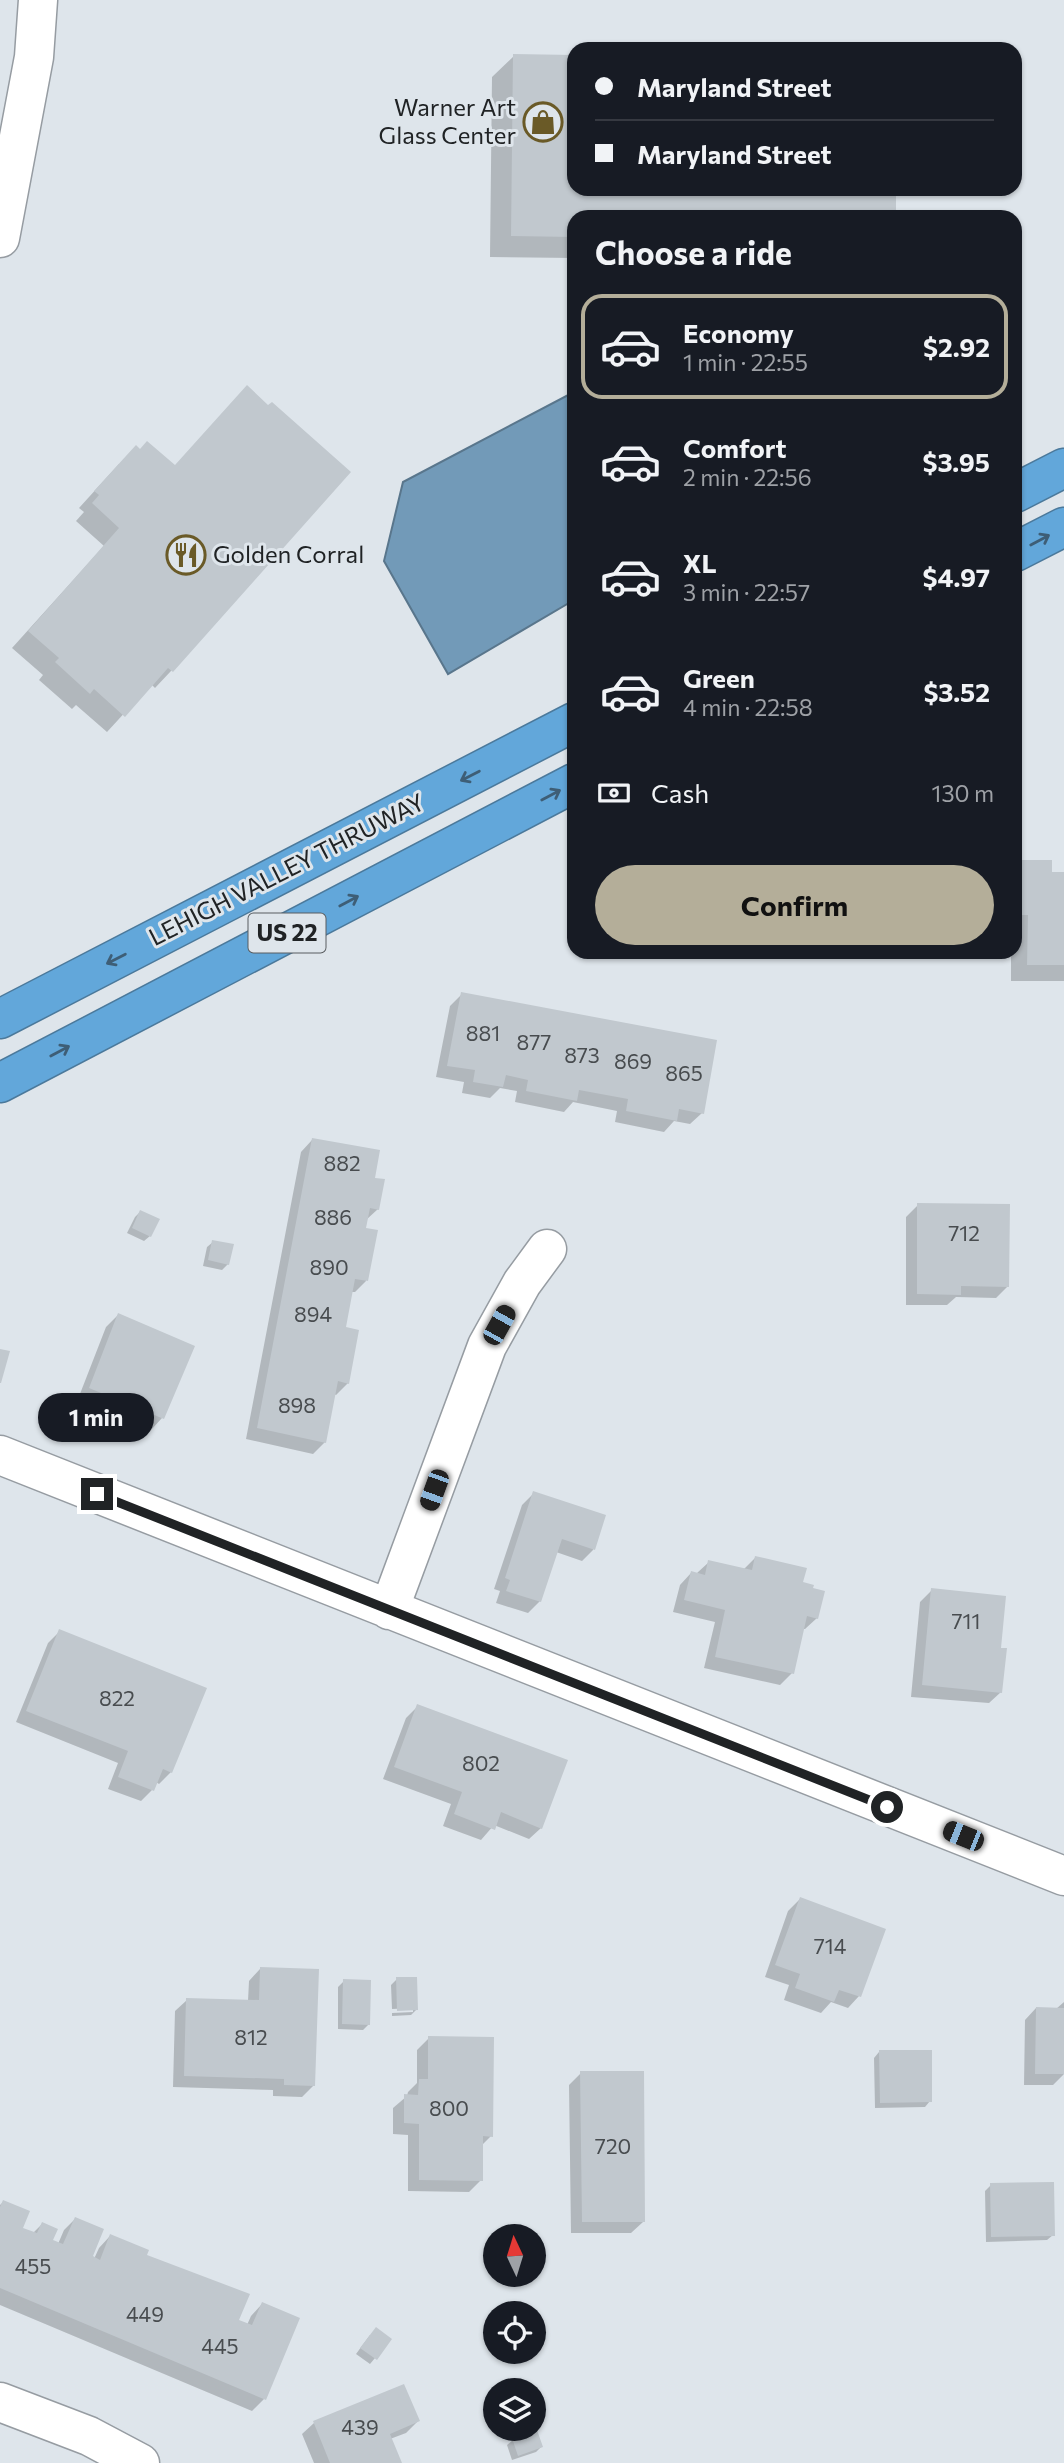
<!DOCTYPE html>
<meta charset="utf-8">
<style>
body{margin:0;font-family:Commissioner,sans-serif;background:#20242c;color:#f1f3f6;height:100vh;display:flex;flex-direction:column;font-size:26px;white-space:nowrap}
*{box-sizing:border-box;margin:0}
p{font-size:23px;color:#9ea1a6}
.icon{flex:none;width:38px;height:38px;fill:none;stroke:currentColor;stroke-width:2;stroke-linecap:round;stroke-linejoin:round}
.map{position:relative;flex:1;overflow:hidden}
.panel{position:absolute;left:567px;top:210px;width:455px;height:749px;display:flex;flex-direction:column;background:#171b24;border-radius:21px;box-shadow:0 2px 5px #0004}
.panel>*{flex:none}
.hud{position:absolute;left:567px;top:42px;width:455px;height:154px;border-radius:21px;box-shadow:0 2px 5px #0004;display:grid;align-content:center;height:154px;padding:0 28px;background:#171b24}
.needle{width:46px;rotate:356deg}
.tools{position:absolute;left:483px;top:2224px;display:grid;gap:14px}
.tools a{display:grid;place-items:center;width:63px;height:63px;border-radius:50%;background:#171b24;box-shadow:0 2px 5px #0004;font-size:35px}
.end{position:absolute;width:32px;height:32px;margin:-16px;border:9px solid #202325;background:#fff;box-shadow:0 0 0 4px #fff}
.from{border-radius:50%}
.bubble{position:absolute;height:49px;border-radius:24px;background:#171b24;box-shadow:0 2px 5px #0004;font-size:23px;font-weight:700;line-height:49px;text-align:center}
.car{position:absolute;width:21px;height:42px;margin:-21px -10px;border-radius:9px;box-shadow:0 0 5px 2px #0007;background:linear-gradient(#222 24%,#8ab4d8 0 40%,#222 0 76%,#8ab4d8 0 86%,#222 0)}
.hud b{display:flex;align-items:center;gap:24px;height:66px;font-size:26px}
.hud b+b{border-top:2px solid #363941}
.hud i{width:18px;height:18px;background:#f1f3f6}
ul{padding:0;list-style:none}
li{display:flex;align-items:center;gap:21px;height:105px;margin:0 14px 10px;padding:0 14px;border:4px solid transparent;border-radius:21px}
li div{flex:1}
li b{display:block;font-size:26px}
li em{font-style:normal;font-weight:700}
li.on{border-color:#b4ae99}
li>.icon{width:63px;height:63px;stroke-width:1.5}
h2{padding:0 28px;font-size:32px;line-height:84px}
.pay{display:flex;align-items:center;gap:18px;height:77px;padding:0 28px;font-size:26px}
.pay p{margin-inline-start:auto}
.button{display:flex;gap:14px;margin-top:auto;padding:14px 28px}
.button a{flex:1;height:80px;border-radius:42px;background:#b4ae99;color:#111;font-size:28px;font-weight:700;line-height:80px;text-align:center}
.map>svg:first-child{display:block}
.water{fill:#729ab8;stroke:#59768c;stroke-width:2}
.shadow{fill:#0003}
.building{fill:#c1c8ce}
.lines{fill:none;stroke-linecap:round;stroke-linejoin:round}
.minor-casing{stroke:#969ca2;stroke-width:41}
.tertiary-casing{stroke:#969ca2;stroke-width:41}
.motorway-casing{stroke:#4b799b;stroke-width:41}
.minor{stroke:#fff;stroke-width:38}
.tertiary{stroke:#fff;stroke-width:38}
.motorway{stroke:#62a7da;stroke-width:38}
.oneway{stroke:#3e5e76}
.route{stroke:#202325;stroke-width:9}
.labels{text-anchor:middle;stroke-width:6;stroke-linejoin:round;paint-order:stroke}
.number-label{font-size:21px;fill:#484c4f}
.shield{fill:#dee5eb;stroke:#595d60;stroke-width:2}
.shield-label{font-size:23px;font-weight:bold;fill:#202325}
.poi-label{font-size:24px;fill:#202325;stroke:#dee5eb;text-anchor:end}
.street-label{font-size:24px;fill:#202325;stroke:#dee5eb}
</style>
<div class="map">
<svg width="1064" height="2463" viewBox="0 0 1064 2463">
<rect width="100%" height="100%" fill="#dee5eb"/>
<path class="water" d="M 574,392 L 574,600 L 448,674 L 384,561 L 403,482 Z"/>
<path class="shadow" d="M 514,56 L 574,57 L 574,189 L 895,189 L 894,217 L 574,217 L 574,258 L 490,257 L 492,77 Z
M 119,464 L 348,472 L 171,671 L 155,688 L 151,684 L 107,732 L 76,705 L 72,709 L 39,680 L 43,675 L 12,648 L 104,546 L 76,521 L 84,512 L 79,508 Z
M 1015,862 L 1050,873 L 1064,873 L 1064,981 L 1011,981 L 1011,952 L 1015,952 Z
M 462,994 L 702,1113 L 690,1124 L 674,1121 L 664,1132 L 615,1122 L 617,1111 L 573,1102 L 564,1112 L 515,1102 L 517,1091 L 500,1088 L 490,1098 L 462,1093 L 464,1082 L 436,1077 L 450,1006 Z
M 312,1140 L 373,1179 L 378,1209 L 366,1220 L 364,1229 L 366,1281 L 355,1292 L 351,1292 L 344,1328 L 348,1383 L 336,1395 L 334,1394 L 325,1442 L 313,1454 L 246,1439 L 301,1152 Z
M 918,1205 L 1008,1286 L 996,1298 L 956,1297 L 947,1305 L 906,1305 L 906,1217 Z
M 140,1212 L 150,1236 L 144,1241 L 127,1233 L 135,1217 Z
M 213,1242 L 228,1264 L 222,1270 L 203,1266 L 207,1247 Z
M 118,1315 L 162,1418 L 151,1430 L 78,1399 L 106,1327 Z
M 534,1493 L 604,1516 L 593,1550 L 582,1561 L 556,1552 L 540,1601 L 528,1613 L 496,1603 L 500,1591 L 494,1589 L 522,1505 Z
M 755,1558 L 801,1584 L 817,1618 L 805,1629 L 803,1629 L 792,1673 L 780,1685 L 704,1668 L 715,1622 L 673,1612 L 680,1585 L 691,1573 L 697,1573 L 709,1562 L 743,1570 Z
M 932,1590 L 999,1649 L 1001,1692 L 989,1703 L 911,1697 L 920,1602 Z
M 60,1631 L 171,1772 L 159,1784 L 156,1782 L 152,1790 L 141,1801 L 108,1789 L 118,1763 L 16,1722 L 48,1643 Z
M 418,1706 L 541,1828 L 529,1839 L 494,1825 L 481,1840 L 443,1826 L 451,1804 L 383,1779 L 406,1718 Z
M 800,1899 L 859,1996 L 848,2008 L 831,2002 L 821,2013 L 784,2000 L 789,1985 L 765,1977 L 788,1911 Z
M 260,1969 L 314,2085 L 302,2097 L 273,2096 L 273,2090 L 173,2087 L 175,2011 L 187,2000 L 248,2001 L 249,1981 Z
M 397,1979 L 417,2009 L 411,2015 L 392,2016 L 392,2013 L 413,2012 L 413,2008 L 392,2009 L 391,1985 Z
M 344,1981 L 369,2024 L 363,2030 L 338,2029 L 338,1987 Z
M 1064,2002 L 1064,2074 L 1053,2085 L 1024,2085 L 1025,2020 L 1036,2008 L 1056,2009 Z
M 429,2038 L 491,2136 L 481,2146 L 481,2180 L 469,2192 L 408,2191 L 408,2135 L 393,2134 L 393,2108 L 407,2096 L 408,2092 L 417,2083 L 417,2050 Z
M 879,2052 L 930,2101 L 925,2107 L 875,2108 L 874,2058 Z
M 581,2073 L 643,2222 L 631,2233 L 571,2233 L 569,2085 Z
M 991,2185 L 1053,2235 L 1047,2240 L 986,2242 L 985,2191 Z
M 3,2202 L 21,2229 L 32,2234 L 42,2224 L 50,2241 L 58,2244 L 64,2230 L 75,2219 L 90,2257 L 94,2259 L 99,2248 L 110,2236 L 145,2256 L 237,2320 L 247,2325 L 251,2316 L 262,2304 L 264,2399 L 252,2411 L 0,2305 L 0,2205 Z
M 370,2335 L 390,2340 L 370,2364 L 356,2354 Z
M 403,2386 L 418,2421 L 406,2433 L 390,2439 L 400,2463 L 314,2463 L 302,2434 L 314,2423 Z
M 513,2440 L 541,2447 L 536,2452 L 512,2460 L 507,2445 Z"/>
<path class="building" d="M 513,54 L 574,55 L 574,189 L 896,189 L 896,217 L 574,217 L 574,237 L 511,236 Z
M 247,385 L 268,405 L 272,402 L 351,472 L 173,672 L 168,668 L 125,717 L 94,689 L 90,694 L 55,662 L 59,658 L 28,631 L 119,528 L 92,503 L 99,495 L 94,491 L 136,445 L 140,449 L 147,441 L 175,465 Z
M 1015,860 L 1052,860 L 1052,872 L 1064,872 L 1064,965 L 1027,965 L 1028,915 L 1015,915 Z
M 461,992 L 717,1040 L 704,1114 L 679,1109 L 677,1121 L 626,1111 L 628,1099 L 579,1090 L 577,1101 L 526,1091 L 528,1080 L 506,1075 L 503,1087 L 473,1082 L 475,1070 L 447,1066 Z
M 312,1138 L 380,1150 L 375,1178 L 385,1179 L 379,1210 L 370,1208 L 366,1228 L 378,1230 L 368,1281 L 355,1279 L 346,1327 L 359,1330 L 349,1384 L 338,1381 L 326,1443 L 257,1428 Z
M 917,1203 L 1010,1204 L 1009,1287 L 961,1286 L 961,1295 L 917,1294 Z
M 140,1210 L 160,1219 L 151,1237 L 132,1228 Z
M 212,1240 L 234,1244 L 229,1265 L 208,1260 Z
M 118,1313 L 195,1346 L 164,1419 L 89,1388 Z
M 0,1349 L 10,1351 L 1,1383 L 0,1383 Z
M 533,1491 L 606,1515 L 595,1550 L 562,1539 L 541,1602 L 506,1591 L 510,1580 L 505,1578 Z
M 755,1556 L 807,1568 L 803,1582 L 814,1585 L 813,1588 L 825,1591 L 818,1619 L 807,1616 L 794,1674 L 715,1657 L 725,1610 L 684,1600 L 691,1571 L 705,1575 L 708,1560 L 752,1570 Z
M 931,1588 L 1006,1596 L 1001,1648 L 1007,1648 L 1002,1693 L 922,1685 Z
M 59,1629 L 207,1688 L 172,1773 L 163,1769 L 154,1791 L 118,1777 L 128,1751 L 26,1711 Z
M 417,1704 L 568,1760 L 542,1829 L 501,1812 L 495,1830 L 454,1814 L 462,1792 L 394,1767 Z
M 800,1897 L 886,1929 L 861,1997 L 839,1990 L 834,2002 L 795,1988 L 800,1974 L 775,1965 Z
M 260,1967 L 319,1969 L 315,2086 L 284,2085 L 284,2079 L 184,2076 L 186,1998 L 259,2000 Z
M 396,1977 L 417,1977 L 418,2010 L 397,2011 Z
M 343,1979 L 371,1980 L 370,2025 L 342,2024 Z
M 1036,2007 L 1064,2008 L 1064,2074 L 1035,2074 Z
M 428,2036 L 494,2037 L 493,2137 L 483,2136 L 483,2181 L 419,2180 L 419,2124 L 404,2123 L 404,2094 L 418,2095 L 419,2079 L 428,2079 Z
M 879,2050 L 932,2050 L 932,2102 L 880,2103 Z
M 580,2071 L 644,2071 L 645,2222 L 582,2222 Z
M 1054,2182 L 1055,2236 L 991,2237 L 990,2183 Z
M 3,2200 L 30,2211 L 23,2228 L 37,2233 L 42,2222 L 58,2229 L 53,2240 L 63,2244 L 75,2217 L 104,2229 L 93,2256 L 100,2260 L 110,2234 L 149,2250 L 147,2255 L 250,2294 L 239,2320 L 252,2325 L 262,2302 L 300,2318 L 266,2400 L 0,2288 L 0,2207 Z
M 376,2327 L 392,2339 L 377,2360 L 360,2348 Z
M 404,2384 L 420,2421 L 390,2434 L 402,2463 L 330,2463 L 313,2421 Z
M 537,2430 L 543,2447 L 518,2456 L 512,2438 Z"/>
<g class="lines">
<g class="minor-casing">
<path id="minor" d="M 0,1455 L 1064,1876
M 389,1610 L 487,1346 L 522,1283 L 547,1249
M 0,2402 L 89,2436 L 140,2463"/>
</g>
<g class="tertiary-casing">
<path id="tertiary" d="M 0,238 L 34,57 L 38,0"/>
</g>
<g class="motorway-casing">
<path id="motorway" d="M 1015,493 L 1064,468
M 1015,552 L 1064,527
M 0,1019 L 574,722
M 0,1083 L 574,783"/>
</g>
<use href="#minor" class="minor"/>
<use href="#tertiary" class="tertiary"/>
<use href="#motorway" class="motorway"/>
</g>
<defs><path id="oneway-shaft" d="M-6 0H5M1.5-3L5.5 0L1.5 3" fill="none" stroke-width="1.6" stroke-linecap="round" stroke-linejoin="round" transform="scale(1.75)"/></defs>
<g class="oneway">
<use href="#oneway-shaft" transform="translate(1040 540) rotate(-28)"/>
<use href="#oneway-shaft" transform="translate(470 776) rotate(153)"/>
<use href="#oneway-shaft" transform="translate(551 795) rotate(-28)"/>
<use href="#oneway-shaft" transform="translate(349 901) rotate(-28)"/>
<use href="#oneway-shaft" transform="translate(116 959) rotate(153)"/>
<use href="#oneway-shaft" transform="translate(60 1051) rotate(-28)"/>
</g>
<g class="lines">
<path class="route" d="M 97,1494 L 887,1807"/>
</g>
<defs>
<g id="shop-ring" transform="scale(2.0125)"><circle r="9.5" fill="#dee5eb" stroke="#6a5a27" stroke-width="1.5"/><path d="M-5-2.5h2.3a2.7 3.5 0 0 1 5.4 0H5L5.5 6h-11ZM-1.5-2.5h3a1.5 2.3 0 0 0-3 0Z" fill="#6a5a27"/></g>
<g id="restaurant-ring" transform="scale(2.0125)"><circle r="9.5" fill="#dee5eb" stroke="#6a5a27" stroke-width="1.5"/><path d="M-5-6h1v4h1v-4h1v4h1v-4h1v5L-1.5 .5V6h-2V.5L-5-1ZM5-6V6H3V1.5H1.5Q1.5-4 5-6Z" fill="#6a5a27"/></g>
</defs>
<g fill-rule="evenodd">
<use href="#shop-ring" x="543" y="122"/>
<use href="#restaurant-ring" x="186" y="555"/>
</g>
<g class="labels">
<g class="number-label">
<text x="483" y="1041">881</text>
<text x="534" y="1050">877</text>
<text x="582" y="1063">873</text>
<text x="633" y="1069">869</text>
<text x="684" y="1081">865</text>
<text x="342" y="1171">882</text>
<text x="333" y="1225">886</text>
<text x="964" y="1241">712</text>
<text x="329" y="1275">890</text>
<text x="313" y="1322">894</text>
<text x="297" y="1413">898</text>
<text x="966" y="1629">711</text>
<text x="117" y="1706">822</text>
<text x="481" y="1771">802</text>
<text x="830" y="1954">714</text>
<text x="251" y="2045">812</text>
<text x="449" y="2116">800</text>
<text x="613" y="2154">720</text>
<text x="33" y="2274">455</text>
<text x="145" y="2322">449</text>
<text x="220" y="2354">445</text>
<text x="360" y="2435">439</text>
</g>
<rect class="shield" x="248.5" y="913.5" width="77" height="39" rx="5"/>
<g class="shield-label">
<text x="287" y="941">US 22</text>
</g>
<g class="poi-label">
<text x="516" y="116">Warner Art<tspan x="516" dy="28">Glass Center</tspan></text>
<text x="213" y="563" text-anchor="start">Golden Corral</text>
</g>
<g class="street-label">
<text transform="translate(287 870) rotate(-27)" y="8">LEHIGH VALLEY THRUWAY</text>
</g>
</g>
</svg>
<div class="tools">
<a><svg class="needle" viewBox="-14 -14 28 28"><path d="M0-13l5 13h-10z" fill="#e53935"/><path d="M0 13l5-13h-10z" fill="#9ea1a6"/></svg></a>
<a><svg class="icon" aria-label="locate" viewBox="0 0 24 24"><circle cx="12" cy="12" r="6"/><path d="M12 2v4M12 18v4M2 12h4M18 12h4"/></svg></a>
<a><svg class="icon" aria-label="layers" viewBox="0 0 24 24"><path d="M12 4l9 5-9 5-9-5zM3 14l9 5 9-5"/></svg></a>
</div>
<i class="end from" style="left:887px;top:1807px"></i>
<i class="end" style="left:97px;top:1494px"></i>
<div class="bubble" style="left:38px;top:1393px;width:116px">1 min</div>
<i class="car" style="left:499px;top:1325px;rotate:29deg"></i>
<i class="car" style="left:434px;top:1490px;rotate:200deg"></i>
<i class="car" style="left:963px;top:1836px;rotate:292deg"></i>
<div class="hud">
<b><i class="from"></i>Maryland Street</b>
<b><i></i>Maryland Street</b>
</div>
<section class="panel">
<h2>Choose a ride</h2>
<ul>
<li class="on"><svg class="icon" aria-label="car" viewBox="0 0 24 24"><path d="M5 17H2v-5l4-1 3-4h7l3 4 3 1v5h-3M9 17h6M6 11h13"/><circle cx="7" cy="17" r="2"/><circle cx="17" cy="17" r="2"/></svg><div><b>Economy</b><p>1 min · 22:55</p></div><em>$2.92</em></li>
<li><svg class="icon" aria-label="car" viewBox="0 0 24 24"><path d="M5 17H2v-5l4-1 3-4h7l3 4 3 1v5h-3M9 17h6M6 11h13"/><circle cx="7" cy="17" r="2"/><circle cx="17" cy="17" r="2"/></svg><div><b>Comfort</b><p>2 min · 22:56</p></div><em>$3.95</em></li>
<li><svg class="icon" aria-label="car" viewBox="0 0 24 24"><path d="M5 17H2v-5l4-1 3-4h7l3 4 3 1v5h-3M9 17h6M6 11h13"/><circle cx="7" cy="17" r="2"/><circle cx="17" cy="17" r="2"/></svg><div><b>XL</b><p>3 min · 22:57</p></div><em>$4.97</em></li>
<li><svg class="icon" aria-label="car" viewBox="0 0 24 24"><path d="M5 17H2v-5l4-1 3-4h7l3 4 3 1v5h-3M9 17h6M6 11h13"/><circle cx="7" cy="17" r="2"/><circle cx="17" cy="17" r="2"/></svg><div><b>Green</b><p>4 min · 22:58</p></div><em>$3.52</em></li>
</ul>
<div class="pay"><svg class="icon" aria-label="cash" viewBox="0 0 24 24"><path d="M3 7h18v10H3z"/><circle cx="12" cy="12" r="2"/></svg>Cash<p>130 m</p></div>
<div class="button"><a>Confirm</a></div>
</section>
</div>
